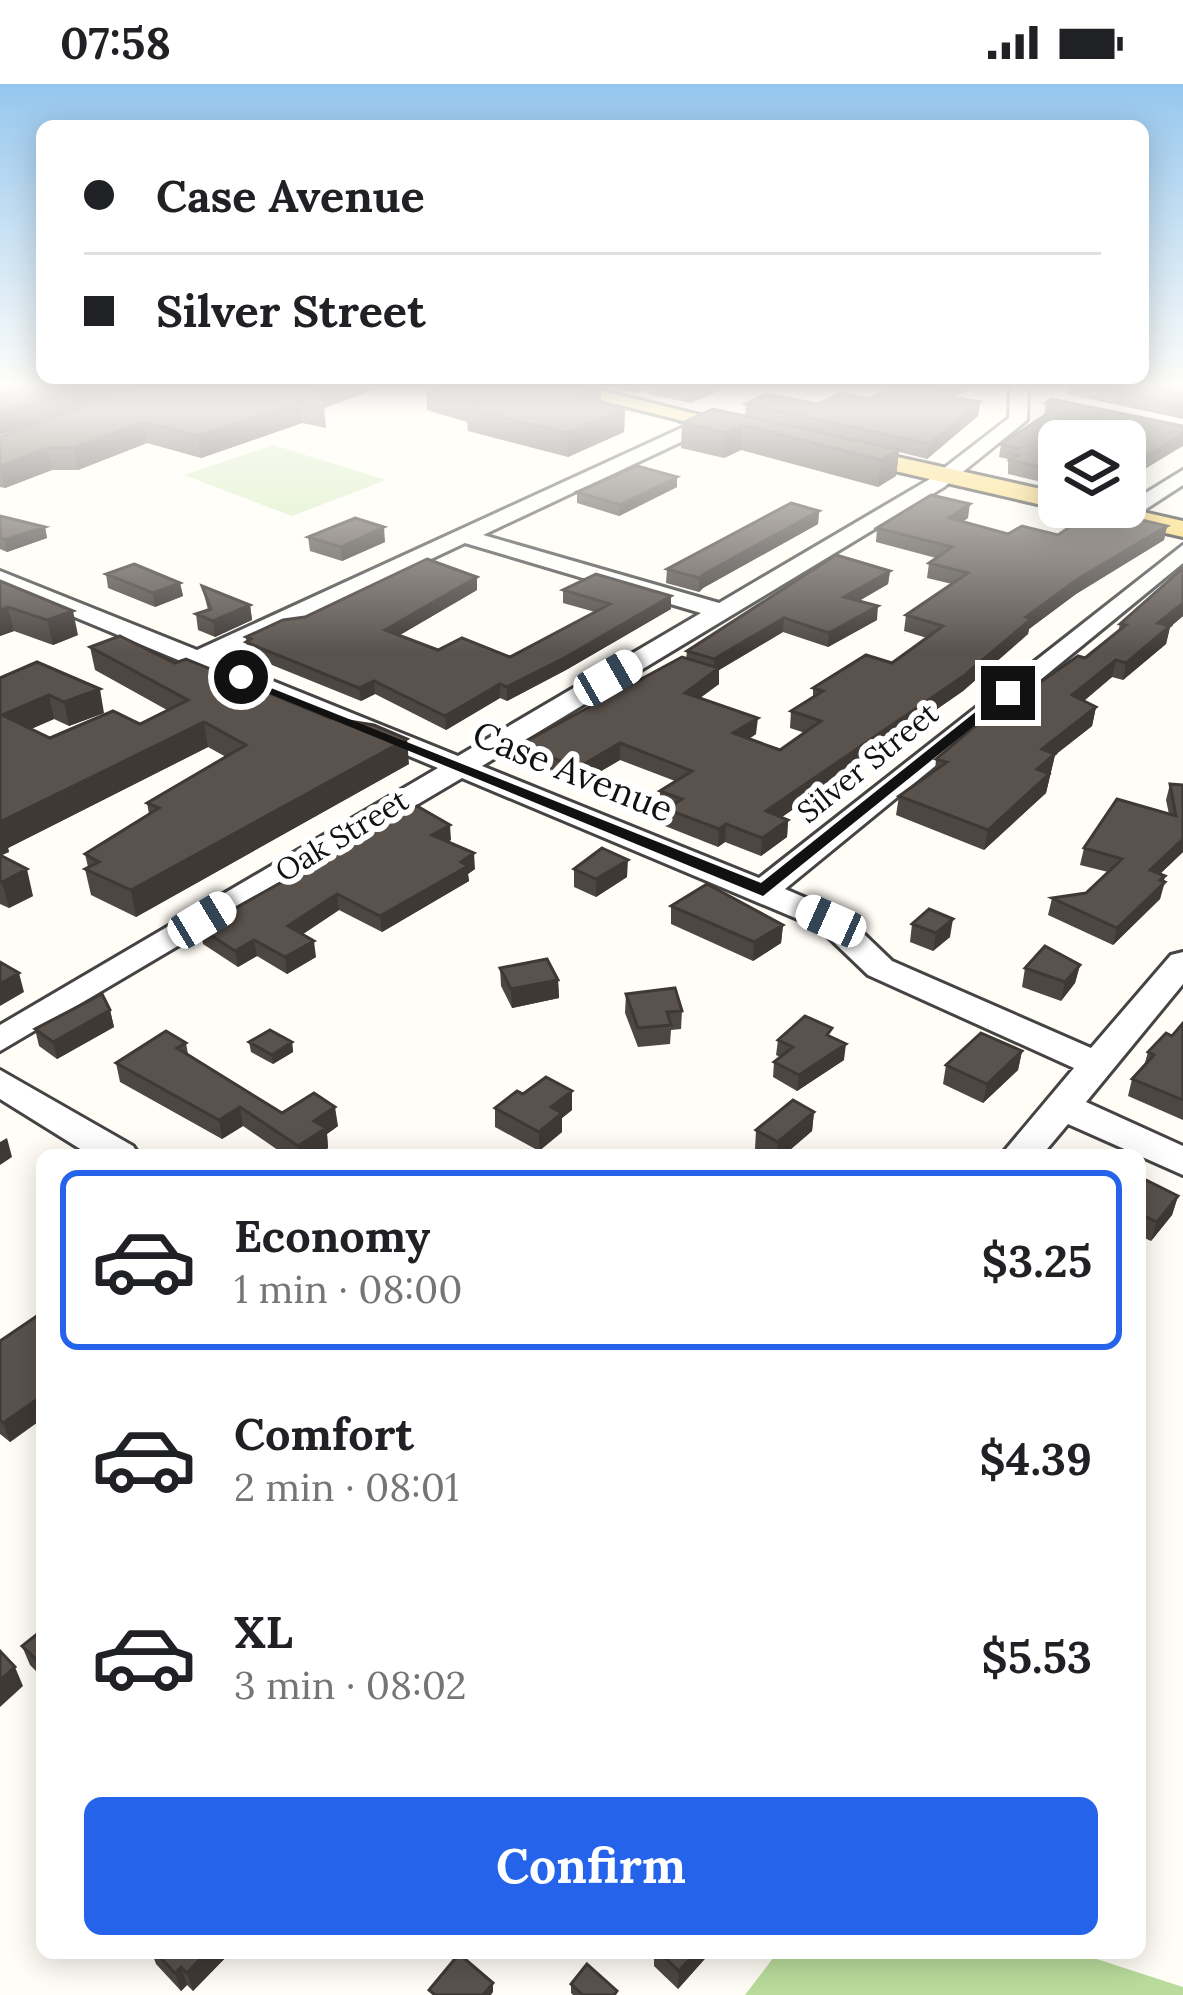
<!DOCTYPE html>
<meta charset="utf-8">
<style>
body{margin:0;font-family:Lora,serif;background:#f6f6f6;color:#202124;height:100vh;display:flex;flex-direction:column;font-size:45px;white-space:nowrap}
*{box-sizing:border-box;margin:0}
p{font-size:39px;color:#757577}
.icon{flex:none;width:66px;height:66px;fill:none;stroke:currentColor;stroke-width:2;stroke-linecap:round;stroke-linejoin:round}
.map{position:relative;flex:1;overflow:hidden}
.side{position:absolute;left:36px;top:1065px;width:1110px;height:810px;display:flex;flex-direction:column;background:#fff;border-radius:18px;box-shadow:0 6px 30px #0003}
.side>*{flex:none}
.guide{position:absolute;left:36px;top:36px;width:1113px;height:264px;border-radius:18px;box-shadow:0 6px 30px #0003;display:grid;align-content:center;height:264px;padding:0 48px;background:#fff}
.fabs{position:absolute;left:1038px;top:336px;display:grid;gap:24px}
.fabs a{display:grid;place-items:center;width:108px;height:108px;border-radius:18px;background:#fff;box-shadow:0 6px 30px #0003;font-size:60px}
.end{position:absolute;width:54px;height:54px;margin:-27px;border:15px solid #111;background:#fff;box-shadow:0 0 0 6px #fff}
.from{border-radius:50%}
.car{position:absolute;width:36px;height:72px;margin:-36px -18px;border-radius:15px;box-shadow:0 0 9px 3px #0007;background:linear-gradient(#fff 24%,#345 0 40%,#fff 0 76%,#345 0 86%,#fff 0)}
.guide b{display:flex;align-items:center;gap:42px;height:114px;font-size:45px}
.guide b+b{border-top:3px solid #e0e0e0}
.guide i{width:30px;height:30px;background:#202124}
ul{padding:21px 0 0;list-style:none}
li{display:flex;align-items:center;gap:36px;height:180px;margin:0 24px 18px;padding:0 24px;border:6px solid transparent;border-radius:18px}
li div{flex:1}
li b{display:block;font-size:45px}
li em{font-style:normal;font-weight:700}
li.selected{border-color:#2563eb}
li>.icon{width:108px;height:108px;stroke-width:1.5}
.button{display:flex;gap:24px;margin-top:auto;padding:24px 48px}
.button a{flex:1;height:138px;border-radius:18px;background:#2563eb;color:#fff;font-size:48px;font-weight:700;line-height:138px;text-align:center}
.status{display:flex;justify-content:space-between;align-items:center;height:84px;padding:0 60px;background:#fff;direction:ltr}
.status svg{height:33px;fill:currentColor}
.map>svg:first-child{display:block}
.green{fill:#d5ebbd}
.forest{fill:#b9dc9c}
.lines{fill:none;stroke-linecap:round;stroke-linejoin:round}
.minor-casing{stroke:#444;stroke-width:6}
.major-casing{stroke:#222;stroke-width:6}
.minor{fill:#fff;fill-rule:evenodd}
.major{fill:#f9d66b;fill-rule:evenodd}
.wall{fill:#4d4742}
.shaded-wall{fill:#3f3936}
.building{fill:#5a524d;stroke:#3f3936;stroke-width:3}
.route{fill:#111}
.labels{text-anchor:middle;stroke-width:12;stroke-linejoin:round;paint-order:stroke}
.far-street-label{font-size:30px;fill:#111;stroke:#fff}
.street-label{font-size:36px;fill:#111;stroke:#fff}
</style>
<div class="status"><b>07:58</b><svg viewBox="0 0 49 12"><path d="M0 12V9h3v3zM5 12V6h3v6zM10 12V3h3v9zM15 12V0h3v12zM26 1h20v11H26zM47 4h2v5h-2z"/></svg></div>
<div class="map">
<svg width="1183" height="1911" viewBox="0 0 1183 1911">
<rect width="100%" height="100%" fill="#fffdf5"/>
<path class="green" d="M 273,361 L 386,396 L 292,432 L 184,391 Z"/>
<path class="forest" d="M 777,1869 L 1078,1869 L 1183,1903 L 1183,1911 L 745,1911 Z"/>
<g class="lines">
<g class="minor-casing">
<path id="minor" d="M 1010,302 L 1028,302 L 1027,336 L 944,403 L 482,682 L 759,794 L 1183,461 L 1183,479 L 785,805 L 843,830 L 892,877 L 1091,964 L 1171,871 L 1183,868 L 1183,900 L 1086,1018 L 1183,1062 L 1183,1091 L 1068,1040 L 1042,1071 L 1001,1071 L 1074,984 L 868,891 L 819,844 L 462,694 L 0,967 L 0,941 L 438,684 L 0,502 L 0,487 L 197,566 L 710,331 L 717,333 L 717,341 L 483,451 L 719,519 L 930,395 L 1009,334 ZM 465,459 L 701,529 L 458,672 L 218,575 Z
M 1183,386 L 1183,401 L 1129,436 L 1110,431 Z
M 0,986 L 133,1062 L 139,1071 L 90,1071 L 0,1015 Z"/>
</g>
<g class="major-casing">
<path id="major" d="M 544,302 L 584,302 L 763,347 L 751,354 Z
M 839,360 L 1059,409 L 1059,423 L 1067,423 L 1059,425 L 830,372 L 827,367 Z
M 1073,423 L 1121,423 L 1183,437 L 1183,453 L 1077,429 Z"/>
</g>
<use href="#minor" class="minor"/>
<use href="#major" class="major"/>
</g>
<path class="wall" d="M 0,302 L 386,302 L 324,324 L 326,344 L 302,339 L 201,374 L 147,359 L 78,386 L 52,386 L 5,404 L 0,403 L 0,353 L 44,336 L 0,351 Z
M 433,302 L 730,302 L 691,319 L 649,310 L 650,303 L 636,309 L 601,302 L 601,318 L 625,325 L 624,348 L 568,373 L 468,347 L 467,338 L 427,326 L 426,304 Z
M 892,302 L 976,302 L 954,313 L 980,318 L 978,332 L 927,375 L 899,368 L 896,392 L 878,403 L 741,366 L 724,374 L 681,364 L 682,339 L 745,332 L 746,320 L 818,320 L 869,315 Z
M 1067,302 L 1183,302 L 1183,335 L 1066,310 Z
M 1046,319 L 1183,342 L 1059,357 L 1059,402 L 1008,390 L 1008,375 L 999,373 L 1001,360 L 1044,332 Z
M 677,403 L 619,432 L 577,419 L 577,408 Z
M 819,427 L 818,440 L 703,504 L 699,508 L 666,499 L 667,485 Z
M 0,432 L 45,443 L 47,454 L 7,468 L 0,465 Z
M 968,434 L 962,438 L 1008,450 L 1058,451 L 1167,442 L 1164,456 L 1076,510 L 1029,545 L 1028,550 L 963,607 L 781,733 L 788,736 L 787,753 L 761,772 L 725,758 L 718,763 L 665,742 L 666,726 L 660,724 L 660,707 L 675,697 L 620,676 L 579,700 L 517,678 L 517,662 L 686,575 L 687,567 L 890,487 L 888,500 L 859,517 L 877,536 L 828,563 L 783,548 L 719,586 L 719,600 L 700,614 L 756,650 L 749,655 L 780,666 L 805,649 L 790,644 L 791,627 L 813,613 L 813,604 L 892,579 L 927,554 L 904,547 L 906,531 L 952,500 L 927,494 L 929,479 L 936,474 L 876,458 L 877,444 Z
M 308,453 L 385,458 L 342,477 L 310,467 Z
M 1183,484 L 1183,532 L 1170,543 L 1166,560 L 1123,596 L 1112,593 L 1084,617 L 1096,623 L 1092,642 L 1055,671 L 1046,709 L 984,766 L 896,731 L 899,712 L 935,687 L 936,675 L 1013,617 L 1085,574 L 1118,548 L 1120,540 Z
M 106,490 L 180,499 L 183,512 L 155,523 L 108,504 Z
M 0,497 L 78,551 L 53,561 L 14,547 L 0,552 Z
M 202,502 L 250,521 L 252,536 L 215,553 L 198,546 L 196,530 L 208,526 Z
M 477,506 L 400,551 L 438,566 L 510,573 L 595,528 L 563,519 L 563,506 L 671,512 L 671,525 L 566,586 L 507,617 L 500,614 L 446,646 L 375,610 L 361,617 L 247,571 L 246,553 Z
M 90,563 L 175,579 L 409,680 L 136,833 L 91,811 L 85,785 L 88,783 L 85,770 L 149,730 L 147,719 L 226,673 L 208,663 L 8,764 L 9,768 L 1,771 L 33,812 L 9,824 L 0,820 L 0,594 L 104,629 L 69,642 L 54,635 L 31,645 L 50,654 L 140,640 L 167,626 L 95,586 Z
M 1170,700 L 1183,768 L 1160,790 L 1165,798 L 1160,815 L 1113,861 L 1048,831 L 1052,814 L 1086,809 L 1108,788 L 1080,781 L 1084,764 L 1169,730 L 1166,716 Z
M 451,756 L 448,758 L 475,785 L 468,790 L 469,797 L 382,848 L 339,826 L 303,850 L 316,873 L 287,890 L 257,872 L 238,883 L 203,860 L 200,844 Z
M 574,785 L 627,793 L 596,813 L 574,803 Z
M 671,822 L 783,841 L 781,859 L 753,877 L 671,840 Z
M 912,840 L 950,853 L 933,867 L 910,858 Z
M 1080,881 L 1075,899 L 1061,917 L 1022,903 L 1025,884 Z
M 500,884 L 558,896 L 559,914 L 512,924 L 501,902 Z
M 626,910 L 682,927 L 681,945 L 671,946 L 670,960 L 638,963 L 625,929 Z
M 110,926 L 114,943 L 57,975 L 39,962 L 35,945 Z
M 1183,939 L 1183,1036 L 1128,1012 L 1132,995 L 1144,982 L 1148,968 L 1172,952 Z
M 831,953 L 844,976 L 797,1007 L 773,993 L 774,978 L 780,973 L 776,971 L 778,956 Z
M 249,958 L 292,958 L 293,968 L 273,980 L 251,968 Z
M 186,959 L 188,970 L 282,1029 L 338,1042 L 327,1050 L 328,1064 L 317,1071 L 285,1071 L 243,1042 L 222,1055 L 120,998 L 116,979 Z
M 1022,967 L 1018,986 L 983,1019 L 943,1000 L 946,981 Z
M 572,1007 L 572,1026 L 562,1034 L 562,1048 L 539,1067 L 495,1043 L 495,1024 L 523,1010 Z
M 814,1028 L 812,1047 L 784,1071 L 765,1071 L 755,1065 L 756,1046 Z
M 1140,1099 L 1178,1112 L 1172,1131 L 1151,1157 L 1140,1152 Z
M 42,1237 L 42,1335 L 10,1358 L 0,1350 L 0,1257 Z
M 42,1546 L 42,1593 L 30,1581 L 22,1562 Z
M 152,1869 L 230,1869 L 193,1907 L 187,1901 L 181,1907 L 156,1880 Z
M 654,1869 L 710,1869 L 678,1905 L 654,1882 Z
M 571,1900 L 617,1911 L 573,1911 L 571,1909 Z"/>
<path class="shaded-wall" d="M 82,302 L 146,302 L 0,351 L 0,329 Z
M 328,302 L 386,302 L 324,324 L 318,305 Z
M 601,302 L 600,324 L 576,312 Z
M 639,302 L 650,302 L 650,303 L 636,309 L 636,303 Z
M 699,302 L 730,302 L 691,319 L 691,305 Z
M 950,302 L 976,302 L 932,324 L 934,310 Z
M 300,318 L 302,339 L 201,374 L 198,352 Z
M 980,318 L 978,332 L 927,375 L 929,360 Z
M 625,325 L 624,348 L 568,373 L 567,349 Z
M 144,338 L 147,359 L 78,386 L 74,364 Z
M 742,341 L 741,366 L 724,374 L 725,349 Z
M 1183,350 L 1183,362 L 1125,397 L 1125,385 Z
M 48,364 L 52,386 L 5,404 L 0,382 Z
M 899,366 L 896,392 L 878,403 L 881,376 Z
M 677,393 L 677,403 L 619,432 L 620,421 Z
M 970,420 L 968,434 L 947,448 L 949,434 Z
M 819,427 L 818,440 L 703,504 L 699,508 L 699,494 L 704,490 Z
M 1167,442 L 1164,456 L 1076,510 L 1029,545 L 1028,550 L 963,607 L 765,745 L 766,727 L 1078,495 Z
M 45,443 L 47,454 L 7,468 L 5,456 Z
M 384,443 L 385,458 L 342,477 L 341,463 Z
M 890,487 L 888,500 L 843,526 L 844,513 Z
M 477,493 L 477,506 L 386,559 L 385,546 Z
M 180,499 L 183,512 L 155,523 L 153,509 Z
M 671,512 L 671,525 L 566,586 L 507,617 L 507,603 Z
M 1183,519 L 1183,532 L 1170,543 L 1166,560 L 1123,596 L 1126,579 L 1158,539 Z
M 250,521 L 252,536 L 215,553 L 213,537 Z
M 878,522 L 877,536 L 828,563 L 829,549 Z
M 8,523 L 14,547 L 0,552 L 0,526 Z
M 73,527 L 78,551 L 53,561 L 47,536 Z
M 784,534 L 783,548 L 719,586 L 719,600 L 685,625 L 685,609 L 714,588 L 714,575 Z
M 1116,576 L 1112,593 L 1068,630 L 1072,611 Z
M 374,597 L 375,610 L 361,617 L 359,604 Z
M 500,600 L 500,614 L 446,646 L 445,632 Z
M 100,605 L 104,629 L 69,642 L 64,618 Z
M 49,611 L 54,635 L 8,655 L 2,631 Z
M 1096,623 L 1092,642 L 1055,671 L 1046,709 L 984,766 L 988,746 L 1042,665 Z
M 758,634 L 756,650 L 732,665 L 733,649 Z
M 204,638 L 208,663 L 8,764 L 9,768 L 0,772 L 0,738 Z
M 407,655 L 409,680 L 136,833 L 131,806 Z
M 620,659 L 620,676 L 579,700 L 579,683 Z
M 788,736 L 787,753 L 761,772 L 762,754 Z
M 726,740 L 725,758 L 718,763 L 719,745 Z
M 450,741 L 451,756 L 433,767 L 432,751 Z
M 1183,755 L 1183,768 L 1146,803 L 1150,786 Z
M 474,769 L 475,785 L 468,790 L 469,797 L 382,848 L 380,832 Z
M 628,776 L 627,793 L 596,813 L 596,795 Z
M 27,785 L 33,812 L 9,824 L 2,798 Z
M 1165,792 L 1160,815 L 1113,861 L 1117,844 Z
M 337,810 L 339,826 L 291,858 L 288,842 Z
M 953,835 L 950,853 L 933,867 L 936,849 Z
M 783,841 L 781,859 L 753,877 L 754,858 Z
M 254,856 L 257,872 L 238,883 L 235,867 Z
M 314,857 L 316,873 L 287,890 L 285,873 Z
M 1080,881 L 1075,899 L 1061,917 L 1065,898 Z
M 19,889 L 24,908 L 0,922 L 0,900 Z
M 558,896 L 559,914 L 512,924 L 511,905 Z
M 110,926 L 114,943 L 57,975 L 53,958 Z
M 292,958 L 293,968 L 273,980 L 272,971 Z
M 846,960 L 844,976 L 797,1007 L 799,991 Z
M 1022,967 L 1018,986 L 983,1019 L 987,1000 Z
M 572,1007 L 572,1026 L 562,1034 L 562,1048 L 539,1067 L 539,1048 L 551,1023 Z
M 240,1023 L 243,1042 L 222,1055 L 219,1036 Z
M 335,1023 L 338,1042 L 327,1050 L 328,1064 L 317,1071 L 299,1071 L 298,1062 L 314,1037 Z
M 814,1028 L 812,1047 L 784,1071 L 777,1071 L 778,1058 Z
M 7,1054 L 12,1073 L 0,1081 L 0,1058 Z
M 1178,1112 L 1172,1131 L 1151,1157 L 1157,1138 Z
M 42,1312 L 42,1335 L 10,1358 L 3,1339 Z
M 15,1583 L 23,1602 L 0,1623 L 0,1596 Z
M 206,1869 L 230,1869 L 193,1907 L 187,1889 Z
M 695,1869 L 710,1869 L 678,1905 L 679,1887 Z
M 181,1883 L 187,1901 L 181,1907 L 175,1889 Z
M 493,1899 L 493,1908 L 491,1911 L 483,1911 Z"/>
<path class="building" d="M 0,302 L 82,302 L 0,329 Z
M 138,302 L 328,302 L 318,305 L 324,323 L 300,318 L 198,352 L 144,338 L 74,364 L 48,364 L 0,382 L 0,353 Z
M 433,302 L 600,302 L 576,312 L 625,325 L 567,349 L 467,325 L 481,320 L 426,304 Z
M 892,302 L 950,302 L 934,310 L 980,318 L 929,360 L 746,320 L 766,310 L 818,320 L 841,309 L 869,315 Z
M 1088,302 L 1183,302 L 1183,322 Z
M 1051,315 L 1183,342 L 1183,350 L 1125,385 L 1125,357 L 1059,357 L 1059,388 L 1010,376 L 1019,371 L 1009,369 L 1018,364 L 1001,360 L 1061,321 L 1046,319 Z
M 713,325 L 899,366 L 881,376 L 742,341 L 725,349 L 682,339 Z
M 637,382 L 677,393 L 620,421 L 577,408 Z
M 931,411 L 970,420 L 949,434 L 1008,450 L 1022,442 L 1058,451 L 1096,425 L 1167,442 L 1078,495 L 1026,533 L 1031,535 L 965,591 L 766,727 L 788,736 L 762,754 L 726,740 L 719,745 L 666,725 L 682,715 L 660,707 L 692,687 L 620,659 L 579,683 L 517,662 L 682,573 L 719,584 L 685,609 L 758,634 L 733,649 L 780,666 L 821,637 L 791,627 L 823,607 L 813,604 L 866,571 L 892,579 L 943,542 L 906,531 L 968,489 L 929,479 L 952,463 L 877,444 Z
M 791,419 L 819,427 L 704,490 L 699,494 L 667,485 Z
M 0,432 L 45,443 L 5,456 L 0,454 Z
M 355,434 L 384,443 L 341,463 L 308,453 Z
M 836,471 L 890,487 L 844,513 L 878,522 L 829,549 L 784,534 L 714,575 L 687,567 Z
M 427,475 L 477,493 L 385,546 L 438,566 L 462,554 L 510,573 L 610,520 L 563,506 L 596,490 L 671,512 L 566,573 L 507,603 L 500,600 L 445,632 L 374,597 L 359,604 L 246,558 L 251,555 L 246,553 L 283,536 L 305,533 Z
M 134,480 L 180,499 L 153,509 L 106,490 Z
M 1183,484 L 1183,519 L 1158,539 L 1170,542 L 1126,579 L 1116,576 L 1072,611 L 1096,623 L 1042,665 L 1055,670 L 1037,685 L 1049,690 L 988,746 L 899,712 L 947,678 L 936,675 L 1007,615 L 1013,617 L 1078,572 L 1085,574 L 1126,541 L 1120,540 Z
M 0,497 L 73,527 L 47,536 L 8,523 L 0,526 Z
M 202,502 L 250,521 L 213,537 L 196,530 L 211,525 Z
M 120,552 L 175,579 L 186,575 L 330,634 L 374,641 L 407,655 L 131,806 L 85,785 L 99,778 L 85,770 L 159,724 L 147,719 L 246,661 L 204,638 L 0,738 L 0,594 L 37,578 L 100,605 L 64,618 L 49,611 L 2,631 L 50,654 L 113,627 L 140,640 L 188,616 L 90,563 Z
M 1170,700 L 1183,701 L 1183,755 L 1150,786 L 1165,792 L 1160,796 L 1165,798 L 1117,844 L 1052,814 L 1086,809 L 1122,775 L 1084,764 L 1117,715 L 1176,732 Z
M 417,722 L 450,741 L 432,751 L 474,769 L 461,778 L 468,782 L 380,832 L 337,810 L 288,842 L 314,857 L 285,873 L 254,856 L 235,867 L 200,844 Z
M 602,764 L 628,776 L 596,795 L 574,785 Z
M 0,771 L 27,785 L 2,798 L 0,797 Z
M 707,800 L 783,841 L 754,858 L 671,822 Z
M 929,825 L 953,835 L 936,849 L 912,840 Z
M 1045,862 L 1080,881 L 1065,898 L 1025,884 Z
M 547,875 L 558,896 L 511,905 L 500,884 Z
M 0,878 L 19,889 L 0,900 Z
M 675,904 L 682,927 L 667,928 L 671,941 L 638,944 L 626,910 Z
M 102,910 L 110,926 L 53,958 L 35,945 Z
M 805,932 L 832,944 L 827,951 L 846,960 L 799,991 L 774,978 L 793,963 L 778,956 Z
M 1183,939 L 1183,1016 L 1132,995 L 1154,971 L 1148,968 L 1166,949 L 1172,952 Z
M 270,946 L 292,958 L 272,971 L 249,958 Z
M 166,947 L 186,959 L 177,964 L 282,1029 L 314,1009 L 335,1023 L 314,1037 L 326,1044 L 298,1062 L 240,1023 L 219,1036 L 116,979 Z
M 981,949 L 1022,967 L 987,1000 L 946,981 Z
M 546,993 L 572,1007 L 551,1023 L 562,1029 L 539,1048 L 495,1024 L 517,1007 L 523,1010 Z
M 793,1016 L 814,1028 L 778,1058 L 756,1046 Z
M 1144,1095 L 1178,1112 L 1157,1138 L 1140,1130 L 1140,1099 Z
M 37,1232 L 42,1237 L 42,1312 L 3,1339 L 0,1336 L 0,1257 Z
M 42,1546 L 42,1581 L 22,1562 Z
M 0,1567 L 15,1583 L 0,1596 Z
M 156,1869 L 206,1869 L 187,1889 L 181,1883 L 175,1889 Z
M 660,1869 L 695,1869 L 679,1887 Z
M 459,1870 L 493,1899 L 483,1911 L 435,1911 L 429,1906 Z
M 587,1880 L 617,1907 L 614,1911 L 583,1911 L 571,1900 Z"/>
<linearGradient id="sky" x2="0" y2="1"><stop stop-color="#95c6ee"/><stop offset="0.53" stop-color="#fffefa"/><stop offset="1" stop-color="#fffefa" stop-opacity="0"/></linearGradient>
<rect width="1183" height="569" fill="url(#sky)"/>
<path class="route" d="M 236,590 L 761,799 L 1003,606 L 1015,609 L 763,812 L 236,596 Z"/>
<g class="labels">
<g class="far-street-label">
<text transform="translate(868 679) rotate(-39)" y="10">Silver Street</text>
<text transform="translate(342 752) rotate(-31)" y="10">Oak Street</text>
</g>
<g class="street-label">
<text transform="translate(573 687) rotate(22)" y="13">Case Avenue</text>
</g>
</g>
</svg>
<div class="fabs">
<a><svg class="icon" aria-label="layers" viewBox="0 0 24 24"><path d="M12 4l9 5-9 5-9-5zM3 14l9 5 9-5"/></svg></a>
</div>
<i class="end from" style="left:241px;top:593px"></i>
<i class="end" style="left:1008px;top:609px"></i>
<i class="car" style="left:608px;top:594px;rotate:60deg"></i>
<i class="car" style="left:202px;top:836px;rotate:59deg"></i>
<i class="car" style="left:831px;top:837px;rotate:294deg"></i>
<div class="guide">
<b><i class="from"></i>Case Avenue</b>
<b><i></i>Silver Street</b>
</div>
<section class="side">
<ul>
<li class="selected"><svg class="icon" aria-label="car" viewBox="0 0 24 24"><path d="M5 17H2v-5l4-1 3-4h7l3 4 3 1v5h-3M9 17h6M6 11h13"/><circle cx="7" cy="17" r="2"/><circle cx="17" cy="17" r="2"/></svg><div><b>Economy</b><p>1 min · 08:00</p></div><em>$3.25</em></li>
<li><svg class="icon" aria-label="car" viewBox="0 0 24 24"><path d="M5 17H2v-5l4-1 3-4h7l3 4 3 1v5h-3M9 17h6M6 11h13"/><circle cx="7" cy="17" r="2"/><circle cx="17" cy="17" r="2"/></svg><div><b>Comfort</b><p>2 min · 08:01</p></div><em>$4.39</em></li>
<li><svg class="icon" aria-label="car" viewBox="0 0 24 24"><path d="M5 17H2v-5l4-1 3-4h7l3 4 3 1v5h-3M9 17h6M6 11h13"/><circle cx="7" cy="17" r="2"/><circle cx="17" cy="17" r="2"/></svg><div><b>XL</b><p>3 min · 08:02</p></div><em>$5.53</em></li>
</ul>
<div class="button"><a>Confirm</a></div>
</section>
</div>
